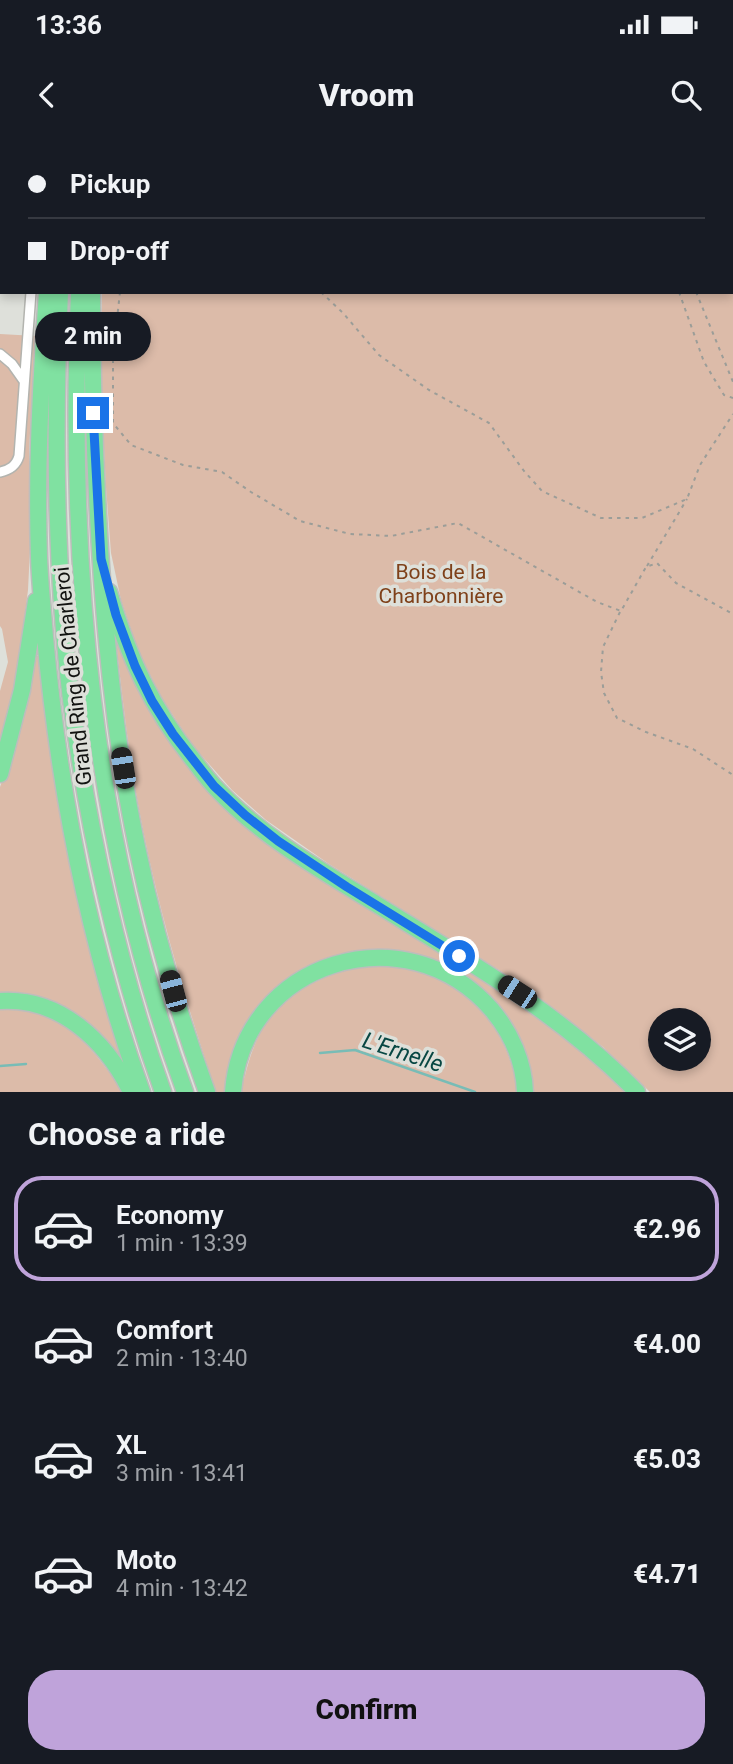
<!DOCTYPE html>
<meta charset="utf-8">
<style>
body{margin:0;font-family:Roboto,sans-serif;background:#242831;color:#f1f3f6;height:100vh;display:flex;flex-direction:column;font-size:26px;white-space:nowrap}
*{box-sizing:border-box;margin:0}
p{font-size:23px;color:#9ea1a6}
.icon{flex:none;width:38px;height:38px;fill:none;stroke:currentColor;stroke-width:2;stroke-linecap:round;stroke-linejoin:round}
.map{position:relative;height:952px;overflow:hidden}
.sheet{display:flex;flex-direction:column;background:#171b24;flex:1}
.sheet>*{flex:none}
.top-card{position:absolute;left:0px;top:0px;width:733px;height:154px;box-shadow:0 4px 10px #0003;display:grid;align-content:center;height:154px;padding:0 28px;background:#171b24}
.tools{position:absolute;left:648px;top:868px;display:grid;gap:14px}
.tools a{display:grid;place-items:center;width:63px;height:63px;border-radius:50%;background:#171b24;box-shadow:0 4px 10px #0003;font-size:35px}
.end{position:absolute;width:32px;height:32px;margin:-16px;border:9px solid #1a73e8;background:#fff;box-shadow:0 0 0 4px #fff}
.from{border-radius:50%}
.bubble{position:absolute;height:49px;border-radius:24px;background:#171b24;box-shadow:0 4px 10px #0003;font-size:23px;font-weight:800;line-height:49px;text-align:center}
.car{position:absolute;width:21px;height:42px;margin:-21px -10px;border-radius:9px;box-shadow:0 0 5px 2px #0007;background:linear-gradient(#222 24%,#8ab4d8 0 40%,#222 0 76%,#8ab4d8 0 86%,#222 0)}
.top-card b{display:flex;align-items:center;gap:24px;height:66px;font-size:26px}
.top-card b+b{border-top:2px solid #363941}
.top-card i{width:18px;height:18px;background:#f1f3f6}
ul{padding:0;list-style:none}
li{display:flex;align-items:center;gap:21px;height:105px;margin:0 14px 10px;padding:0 14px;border:4px solid transparent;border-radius:28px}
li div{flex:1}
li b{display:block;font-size:26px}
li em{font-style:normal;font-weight:800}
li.selected{border-color:#bfa3da}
li>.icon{width:63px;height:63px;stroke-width:1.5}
h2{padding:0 28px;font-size:32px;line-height:84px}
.primary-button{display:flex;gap:14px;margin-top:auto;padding:14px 28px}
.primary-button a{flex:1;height:80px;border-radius:28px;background:#bfa3da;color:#111;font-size:28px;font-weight:800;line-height:80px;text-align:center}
.status{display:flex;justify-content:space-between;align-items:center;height:49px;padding:0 35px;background:#171b24;direction:ltr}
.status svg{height:19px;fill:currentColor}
header{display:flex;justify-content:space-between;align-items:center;height:91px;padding:0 28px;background:#171b24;font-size:32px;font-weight:800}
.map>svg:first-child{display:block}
.green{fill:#dcbba9;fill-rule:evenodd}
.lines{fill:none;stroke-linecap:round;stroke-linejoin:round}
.stream{stroke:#78bcb6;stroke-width:2.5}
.street-casing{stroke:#b3b4af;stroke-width:12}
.highway-casing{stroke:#bdbdbc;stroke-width:19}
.path{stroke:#9b9d98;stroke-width:2;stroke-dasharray:3.5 5;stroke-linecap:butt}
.street{stroke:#fff;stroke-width:9}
.highway{stroke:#80e1a1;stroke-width:16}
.route{stroke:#1a73e8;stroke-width:9}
.labels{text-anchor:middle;stroke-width:7;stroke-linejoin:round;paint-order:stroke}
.park-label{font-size:21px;fill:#7f411a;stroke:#dee0da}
.street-label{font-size:21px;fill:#121311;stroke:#dee0da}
.water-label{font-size:23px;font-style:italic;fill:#074743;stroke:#dee0da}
</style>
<div class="status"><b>13:36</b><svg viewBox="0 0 49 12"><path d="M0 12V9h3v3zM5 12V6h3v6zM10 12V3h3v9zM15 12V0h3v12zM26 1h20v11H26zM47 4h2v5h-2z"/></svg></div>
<header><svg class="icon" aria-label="back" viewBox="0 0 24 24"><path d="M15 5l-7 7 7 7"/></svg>Vroom<svg class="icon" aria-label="search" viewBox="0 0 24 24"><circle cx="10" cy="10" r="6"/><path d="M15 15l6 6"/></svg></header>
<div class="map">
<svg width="733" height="952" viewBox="0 0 733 952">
<rect width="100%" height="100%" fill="#dee0da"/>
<path class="green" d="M 104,0 L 733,0 L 733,952 L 650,952 L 603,907 L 523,845 L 329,724 L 266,680 L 232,650 L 193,606 L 163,560 L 139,513 L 121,460 L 111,413 L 106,347 L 101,249 L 102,152 L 732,152 L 732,2 L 104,2 ZM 660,880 L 698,880 L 698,919 L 660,919 Z
M 0,194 L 36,196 L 29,310 L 30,409 L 28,450 L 17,535 L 0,604 L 0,551 L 8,522 L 2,489 L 0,486 Z
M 114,484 L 225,663 L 549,881 L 630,952 L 531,952 L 489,858 L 469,840 L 448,827 L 418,816 L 390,812 L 365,812 L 279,849 L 229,952 L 216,952 C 184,857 156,762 138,664 C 127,604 121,544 114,484 Z
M 35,516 L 38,516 C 44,571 51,626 61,681 C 76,765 100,848 125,930 L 105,903 L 0,855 L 0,647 L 7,627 Z
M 367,825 C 383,826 400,826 416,830 C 471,844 512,897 517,952 L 242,952 L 242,946 C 246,932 249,918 255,904 C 275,856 319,835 367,825 Z
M 0,869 C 63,868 91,905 123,952 L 0,952 Z"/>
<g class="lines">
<path class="stream" d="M 320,913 L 355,910 L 475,952
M 0,926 L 26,924"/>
<g class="street-casing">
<path id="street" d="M 0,44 L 2,44
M 0,214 L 12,224 L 24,241
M 0,332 C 10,330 16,326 19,316 L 31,152"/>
</g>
<g class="highway-casing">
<path id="highway" d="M 91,0 L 91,2
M 58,2 L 59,0
M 47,152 C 41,241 36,329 39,417 C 40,444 43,470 45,497 C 59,651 89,806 142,952
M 60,152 C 54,286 55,427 71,560 C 88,690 119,829 163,952
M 79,152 C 68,423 91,696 185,952
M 92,152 C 92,227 94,301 98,375 C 104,486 114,598 137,707 C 154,790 178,872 207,952
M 109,452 C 129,518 151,567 194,621 C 200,629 207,638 214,646 C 259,695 320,730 376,764 C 468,821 561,874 637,952
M 0,634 L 22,550 L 36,461
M 0,861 C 60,857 106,901 131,952
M 233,952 C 243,821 406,771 492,870 C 511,893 524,922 525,952"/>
</g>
<path class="path" d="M 636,0 L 647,0
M 148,2 L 148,0
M 120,152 L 113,215 L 113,283 L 131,305 L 183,325 L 222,332 L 251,352 L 300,381 L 350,394 L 391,396 L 458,383 L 597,462 L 621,471 L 646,427 L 657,423 L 676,443 L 733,474
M 321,152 L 343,173 L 379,215 L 429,250 L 489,283 L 524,331 L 542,351 L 601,378 L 642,378 L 687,359 L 700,325 L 733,274
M 679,152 L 704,222 L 724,255 L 733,258
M 696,152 L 733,242
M 647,426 L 687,359
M 620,472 L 603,507 L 601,532 L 604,553 L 617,578 L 646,592 L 693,609 L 733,635"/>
<use href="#street" class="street"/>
<use href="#highway" class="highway"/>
</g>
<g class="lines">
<path class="route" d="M 93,273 L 101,419 L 116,475 L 135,526 L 152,561 L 173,594 L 214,646 L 245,675 L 278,701 L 347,747 L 459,816"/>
</g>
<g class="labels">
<g class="park-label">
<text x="441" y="439">Bois de la<tspan x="441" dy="24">Charbonnière</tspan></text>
</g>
<g class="street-label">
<text transform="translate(73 536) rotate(-96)" y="7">Grand Ring de Charleroi</text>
</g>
<g class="water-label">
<text transform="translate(403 912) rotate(18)" y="8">L'Ernelle</text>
</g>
</g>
</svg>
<div class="tools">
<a><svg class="icon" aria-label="layers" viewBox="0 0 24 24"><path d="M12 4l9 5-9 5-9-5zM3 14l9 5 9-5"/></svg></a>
</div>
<i class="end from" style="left:459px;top:816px"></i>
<i class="end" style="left:93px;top:273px"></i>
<div class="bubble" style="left:35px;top:172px;width:116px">2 min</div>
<i class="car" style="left:123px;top:628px;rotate:351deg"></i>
<i class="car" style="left:173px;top:851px;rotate:345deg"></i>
<i class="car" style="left:517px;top:852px;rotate:303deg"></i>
<div class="top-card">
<b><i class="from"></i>Pickup</b>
<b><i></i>Drop-off</b>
</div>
</div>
<section class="sheet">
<h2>Choose a ride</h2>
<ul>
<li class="selected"><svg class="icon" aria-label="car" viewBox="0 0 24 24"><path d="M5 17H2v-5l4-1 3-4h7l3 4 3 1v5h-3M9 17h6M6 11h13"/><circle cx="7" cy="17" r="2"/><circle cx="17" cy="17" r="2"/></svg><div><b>Economy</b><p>1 min · 13:39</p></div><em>€2.96</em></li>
<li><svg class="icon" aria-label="car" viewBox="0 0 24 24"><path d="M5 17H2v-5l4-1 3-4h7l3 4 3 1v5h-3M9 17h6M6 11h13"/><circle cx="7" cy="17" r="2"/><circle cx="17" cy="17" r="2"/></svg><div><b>Comfort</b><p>2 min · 13:40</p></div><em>€4.00</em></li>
<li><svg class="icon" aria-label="car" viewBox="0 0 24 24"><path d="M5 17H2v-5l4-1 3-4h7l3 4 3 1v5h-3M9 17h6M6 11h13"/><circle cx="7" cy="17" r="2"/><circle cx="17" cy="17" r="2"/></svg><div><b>XL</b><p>3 min · 13:41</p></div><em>€5.03</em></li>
<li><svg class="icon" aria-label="car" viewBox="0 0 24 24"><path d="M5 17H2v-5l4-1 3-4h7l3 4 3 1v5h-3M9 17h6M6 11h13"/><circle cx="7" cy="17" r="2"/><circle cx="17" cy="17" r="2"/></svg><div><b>Moto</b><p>4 min · 13:42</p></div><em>€4.71</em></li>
</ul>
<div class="primary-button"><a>Confirm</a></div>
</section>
